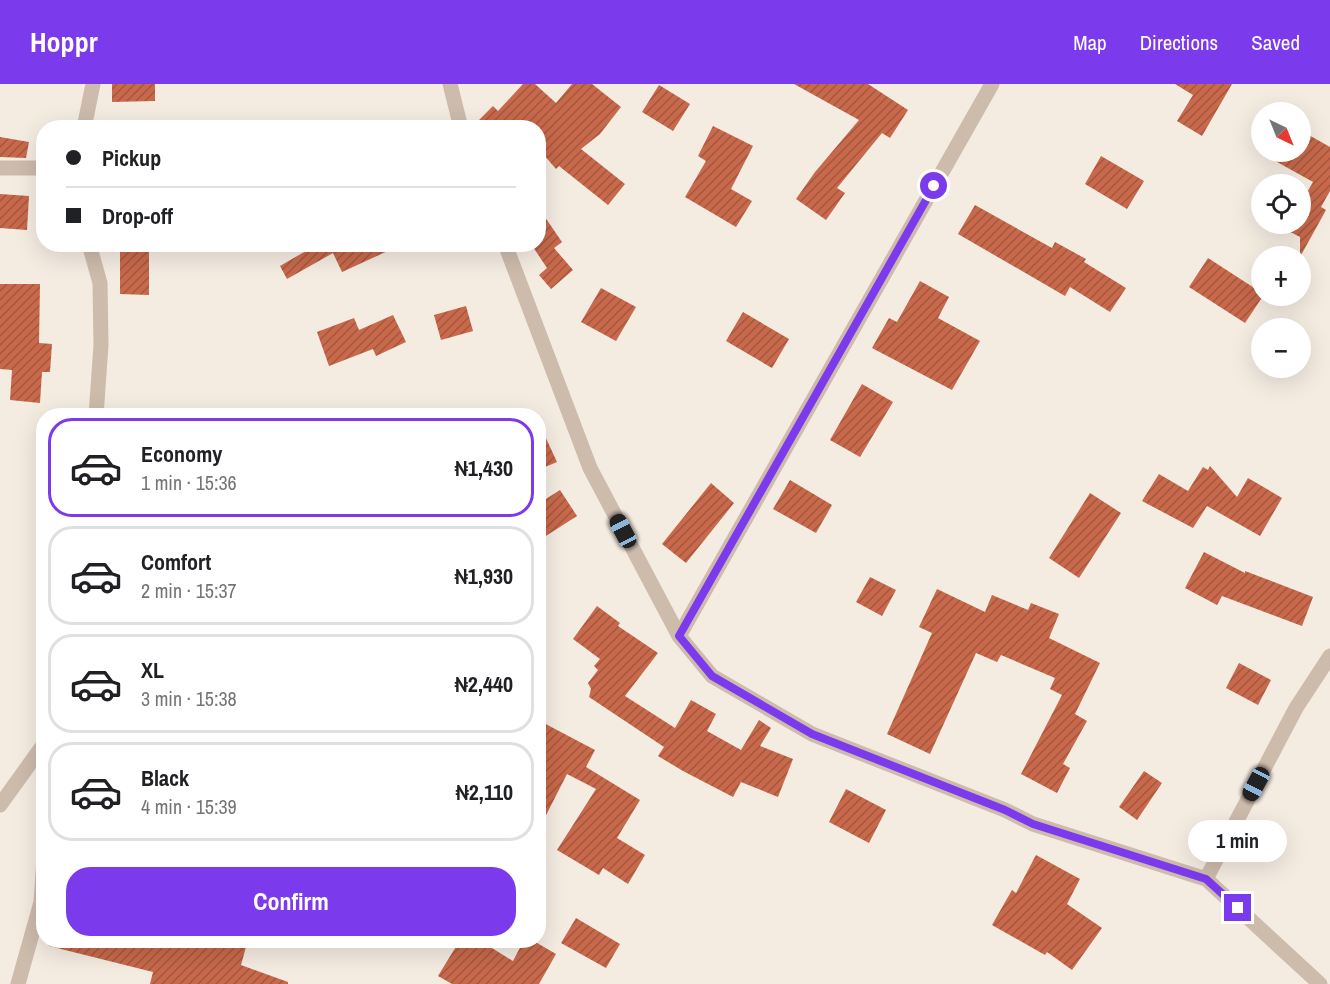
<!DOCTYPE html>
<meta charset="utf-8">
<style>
body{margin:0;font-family:"Archivo Narrow",sans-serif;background:#f6f6f6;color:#202124;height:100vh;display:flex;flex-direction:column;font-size:22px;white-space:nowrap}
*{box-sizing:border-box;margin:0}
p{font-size:20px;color:#757577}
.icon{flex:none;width:33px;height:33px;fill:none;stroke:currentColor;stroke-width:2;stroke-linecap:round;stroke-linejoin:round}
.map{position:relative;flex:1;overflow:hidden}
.drawer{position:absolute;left:36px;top:324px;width:510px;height:540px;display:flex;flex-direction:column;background:#fff;border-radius:24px;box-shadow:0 6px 24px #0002}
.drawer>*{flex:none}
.hud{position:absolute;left:36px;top:36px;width:510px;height:132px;border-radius:24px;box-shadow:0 6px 24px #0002;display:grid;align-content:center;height:132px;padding:0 30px;background:#fff}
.needle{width:39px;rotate:137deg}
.controls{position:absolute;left:1251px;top:18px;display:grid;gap:12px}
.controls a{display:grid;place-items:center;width:60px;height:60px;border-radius:50%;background:#fff;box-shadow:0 6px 24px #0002;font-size:30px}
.end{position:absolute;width:27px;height:27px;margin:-14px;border:8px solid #7c3aed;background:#fff;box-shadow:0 0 0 3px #fff}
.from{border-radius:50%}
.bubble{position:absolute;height:42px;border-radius:21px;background:#fff;box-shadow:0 6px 24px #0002;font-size:20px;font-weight:700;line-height:42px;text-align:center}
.car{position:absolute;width:18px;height:36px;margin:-18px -9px;border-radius:8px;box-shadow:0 0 4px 2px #0007;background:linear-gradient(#222 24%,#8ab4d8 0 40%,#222 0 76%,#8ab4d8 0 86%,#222 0)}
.hud b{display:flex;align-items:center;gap:21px;height:57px;font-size:22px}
.hud b+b{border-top:2px solid #e0e0e0}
.hud i{width:15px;height:15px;background:#202124}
ul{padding:10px 0 0;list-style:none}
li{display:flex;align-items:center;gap:18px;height:99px;margin:0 12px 9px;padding:0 18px;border:3px solid #e0e0e0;border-radius:24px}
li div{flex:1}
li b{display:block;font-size:22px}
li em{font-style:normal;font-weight:700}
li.current{border-color:#7c3aed}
li>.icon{width:54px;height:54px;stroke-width:1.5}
.primary-button{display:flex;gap:12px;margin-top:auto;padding:12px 30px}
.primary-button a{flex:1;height:69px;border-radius:24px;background:#7c3aed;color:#fff;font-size:24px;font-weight:700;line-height:69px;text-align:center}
header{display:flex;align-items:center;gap:36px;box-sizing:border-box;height:84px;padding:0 30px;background:#7c3aed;color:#fff}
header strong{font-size:28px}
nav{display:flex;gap:33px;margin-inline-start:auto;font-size:21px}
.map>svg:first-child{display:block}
.building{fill:url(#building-hatch)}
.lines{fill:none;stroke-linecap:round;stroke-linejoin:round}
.minor{stroke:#cdbbac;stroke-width:15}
.route{stroke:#7c3aed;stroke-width:8}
</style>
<header>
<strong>Hoppr</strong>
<nav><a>Map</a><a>Directions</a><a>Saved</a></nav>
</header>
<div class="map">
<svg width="1330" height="900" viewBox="0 0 1330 900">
<defs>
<pattern id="building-hatch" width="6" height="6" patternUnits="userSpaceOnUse" patternTransform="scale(1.5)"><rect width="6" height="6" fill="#c8694b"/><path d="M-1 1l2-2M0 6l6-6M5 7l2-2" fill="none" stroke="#a4573f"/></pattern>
</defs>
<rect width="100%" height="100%" fill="#f4ebe1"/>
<path class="building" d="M 112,0 L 155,0 L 155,17 L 112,18 Z
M 523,0 L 535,0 L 556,19 L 572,0 L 592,0 L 621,23 L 600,50 L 581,65 L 625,100 L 608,121 L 559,82 L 556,85 L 538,64 L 538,44 L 471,44 L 493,22 L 498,27 Z
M 794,0 L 868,0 L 908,26 L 890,54 L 882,49 L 837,104 L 845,109 L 826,136 L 796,115 L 815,88 L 859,36 Z
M 1175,0 L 1232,0 L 1202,52 L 1177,37 L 1193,11 Z
M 659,1 L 690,20 L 673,47 L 642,28 Z
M 713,42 L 753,62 L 731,105 L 752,117 L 736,143 L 685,113 L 706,77 L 698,72 Z
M 1300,46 L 1330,63 L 1330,107 L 1321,123 L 1326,126 L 1300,173 L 1300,153 L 1275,140 L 1300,140 L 1300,121 L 1313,98 L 1259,68 L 1300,68 Z
M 0,53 L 29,58 L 26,74 L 0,73 Z
M 1101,72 L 1144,97 L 1127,125 L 1085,100 Z
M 0,110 L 29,112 L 27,146 L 0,144 Z
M 975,121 L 1052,164 L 1055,158 L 1086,175 L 1084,178 L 1126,204 L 1110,228 L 1070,203 L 1065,212 L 958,150 Z
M 538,123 L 562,158 L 554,164 L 573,186 L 551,205 L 539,191 L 547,184 L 531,160 L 538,160 Z
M 318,160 L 403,160 L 342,188 L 333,169 L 287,195 L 280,182 Z
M 120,162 L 149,162 L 149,211 L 120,210 Z
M 1208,174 L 1262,209 L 1263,212 L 1245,239 L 1189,203 Z
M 920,197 L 949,213 L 938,234 L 980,257 L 952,306 L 872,264 L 889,234 L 897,238 Z
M 0,200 L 40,200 L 39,259 L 52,260 L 50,288 L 42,288 L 40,319 L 10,316 L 12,286 L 0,285 Z
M 601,204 L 636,223 L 616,257 L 581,238 Z
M 466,222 L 473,247 L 441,256 L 434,231 Z
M 743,228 L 789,255 L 772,284 L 726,257 Z
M 393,231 L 406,258 L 376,272 L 373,265 L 329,282 L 317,248 L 354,234 L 359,246 Z
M 862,300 L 893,318 L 860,373 L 830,356 Z
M 538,337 L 557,378 L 538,386 Z
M 1210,382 L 1237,413 L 1248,394 L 1282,414 L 1260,452 L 1207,422 L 1193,444 L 1142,417 L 1159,390 L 1188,407 L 1203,383 L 1208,386 Z
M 790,396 L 832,421 L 816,449 L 773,425 Z
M 711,399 L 734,419 L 686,479 L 662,460 Z
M 560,406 L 577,432 L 538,457 L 538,420 Z
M 1090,409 L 1121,429 L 1079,494 L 1049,474 Z
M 1204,468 L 1245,489 L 1245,487 L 1313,513 L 1302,542 L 1222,512 L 1217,521 L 1185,504 Z
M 870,493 L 896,506 L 882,532 L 856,518 Z
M 937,505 L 985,528 L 992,511 L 1028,526 L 1031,519 L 1059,530 L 1049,554 L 1100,579 L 1075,630 L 1087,637 L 1063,680 L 1070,684 L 1057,709 L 1021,690 L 1062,611 L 1050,605 L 1055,594 L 1001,571 L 997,578 L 976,569 L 930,670 L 887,650 L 932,549 L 919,543 Z
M 597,522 L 620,539 L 618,542 L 658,569 L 625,612 L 675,644 L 691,616 L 716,630 L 707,647 L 741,666 L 759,636 L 771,644 L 760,662 L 793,675 L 778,713 L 741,698 L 733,713 L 683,687 L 658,672 L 664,663 L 589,613 L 591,605 L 588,599 L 598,586 L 594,582 L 600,575 L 573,555 Z
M 1239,579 L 1271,596 L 1258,621 L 1226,604 Z
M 538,636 L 595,666 L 586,683 L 640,716 L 617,754 L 645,771 L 628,800 L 603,784 L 599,791 L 557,766 L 596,705 L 567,690 L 538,747 Z
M 1144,687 L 1162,699 L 1137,736 L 1119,723 Z
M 846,705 L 886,726 L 869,759 L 829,738 Z
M 1036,771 L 1080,795 L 1067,820 L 1102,844 L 1072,886 L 1047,868 L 1045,871 L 992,841 L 1012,806 L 1016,809 Z
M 576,834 L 620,860 L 606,884 L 561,859 Z
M 50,856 L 248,856 L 241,881 L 288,898 L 288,900 L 150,900 L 153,888 L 49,862 Z
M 460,856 L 479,856 L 513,877 L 524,856 L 532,856 L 556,870 L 539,900 L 452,900 L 438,892 Z"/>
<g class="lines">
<path class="minor" d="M 450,0 L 461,44
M 84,44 L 93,0
M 0,84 L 44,84
M 89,160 L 100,199 L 101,261 L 96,332
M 505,160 L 590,384 L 679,552 L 712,592 L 812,650 L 1005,726 L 1033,740 L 1206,795 L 1320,900
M 679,552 L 992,0
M 0,721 L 44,660
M 1206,795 L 1296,624 L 1330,572
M 18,900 L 41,818 L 44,774"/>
</g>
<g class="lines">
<path class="route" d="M 934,102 L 679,552 L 712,592 L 812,650 L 1005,726 L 1033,740 L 1206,795 L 1238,824"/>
</g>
</svg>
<div class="controls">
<a><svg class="needle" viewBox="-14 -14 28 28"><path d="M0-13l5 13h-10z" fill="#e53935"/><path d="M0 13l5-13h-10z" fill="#757577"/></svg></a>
<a><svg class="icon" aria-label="locate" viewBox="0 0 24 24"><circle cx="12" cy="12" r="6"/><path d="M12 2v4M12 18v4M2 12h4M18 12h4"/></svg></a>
<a>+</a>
<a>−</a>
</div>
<i class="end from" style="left:934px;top:102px"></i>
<i class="end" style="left:1238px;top:824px"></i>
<div class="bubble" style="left:1188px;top:736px;width:99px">1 min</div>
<i class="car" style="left:623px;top:447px;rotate:332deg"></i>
<i class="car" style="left:1256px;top:700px;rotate:208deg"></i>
<div class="hud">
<b><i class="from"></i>Pickup</b>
<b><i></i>Drop-off</b>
</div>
<section class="drawer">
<ul>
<li class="current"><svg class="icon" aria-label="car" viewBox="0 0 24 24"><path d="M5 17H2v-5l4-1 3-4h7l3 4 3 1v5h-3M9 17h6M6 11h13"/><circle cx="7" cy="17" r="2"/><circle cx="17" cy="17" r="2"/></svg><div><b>Economy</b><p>1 min · 15:36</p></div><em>₦1,430</em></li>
<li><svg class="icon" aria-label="car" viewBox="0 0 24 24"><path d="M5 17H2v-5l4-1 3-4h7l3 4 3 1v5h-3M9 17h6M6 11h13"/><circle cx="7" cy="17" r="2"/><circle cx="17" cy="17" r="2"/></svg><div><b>Comfort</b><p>2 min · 15:37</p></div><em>₦1,930</em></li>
<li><svg class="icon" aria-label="car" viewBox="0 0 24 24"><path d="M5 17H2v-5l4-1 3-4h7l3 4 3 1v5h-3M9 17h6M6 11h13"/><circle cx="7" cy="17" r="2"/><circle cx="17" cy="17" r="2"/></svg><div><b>XL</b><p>3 min · 15:38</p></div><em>₦2,440</em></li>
<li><svg class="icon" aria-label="car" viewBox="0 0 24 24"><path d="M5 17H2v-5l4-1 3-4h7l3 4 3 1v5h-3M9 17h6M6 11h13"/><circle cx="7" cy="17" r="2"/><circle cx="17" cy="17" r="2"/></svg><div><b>Black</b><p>4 min · 15:39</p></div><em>₦2,110</em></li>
</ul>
<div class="primary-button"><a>Confirm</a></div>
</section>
</div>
